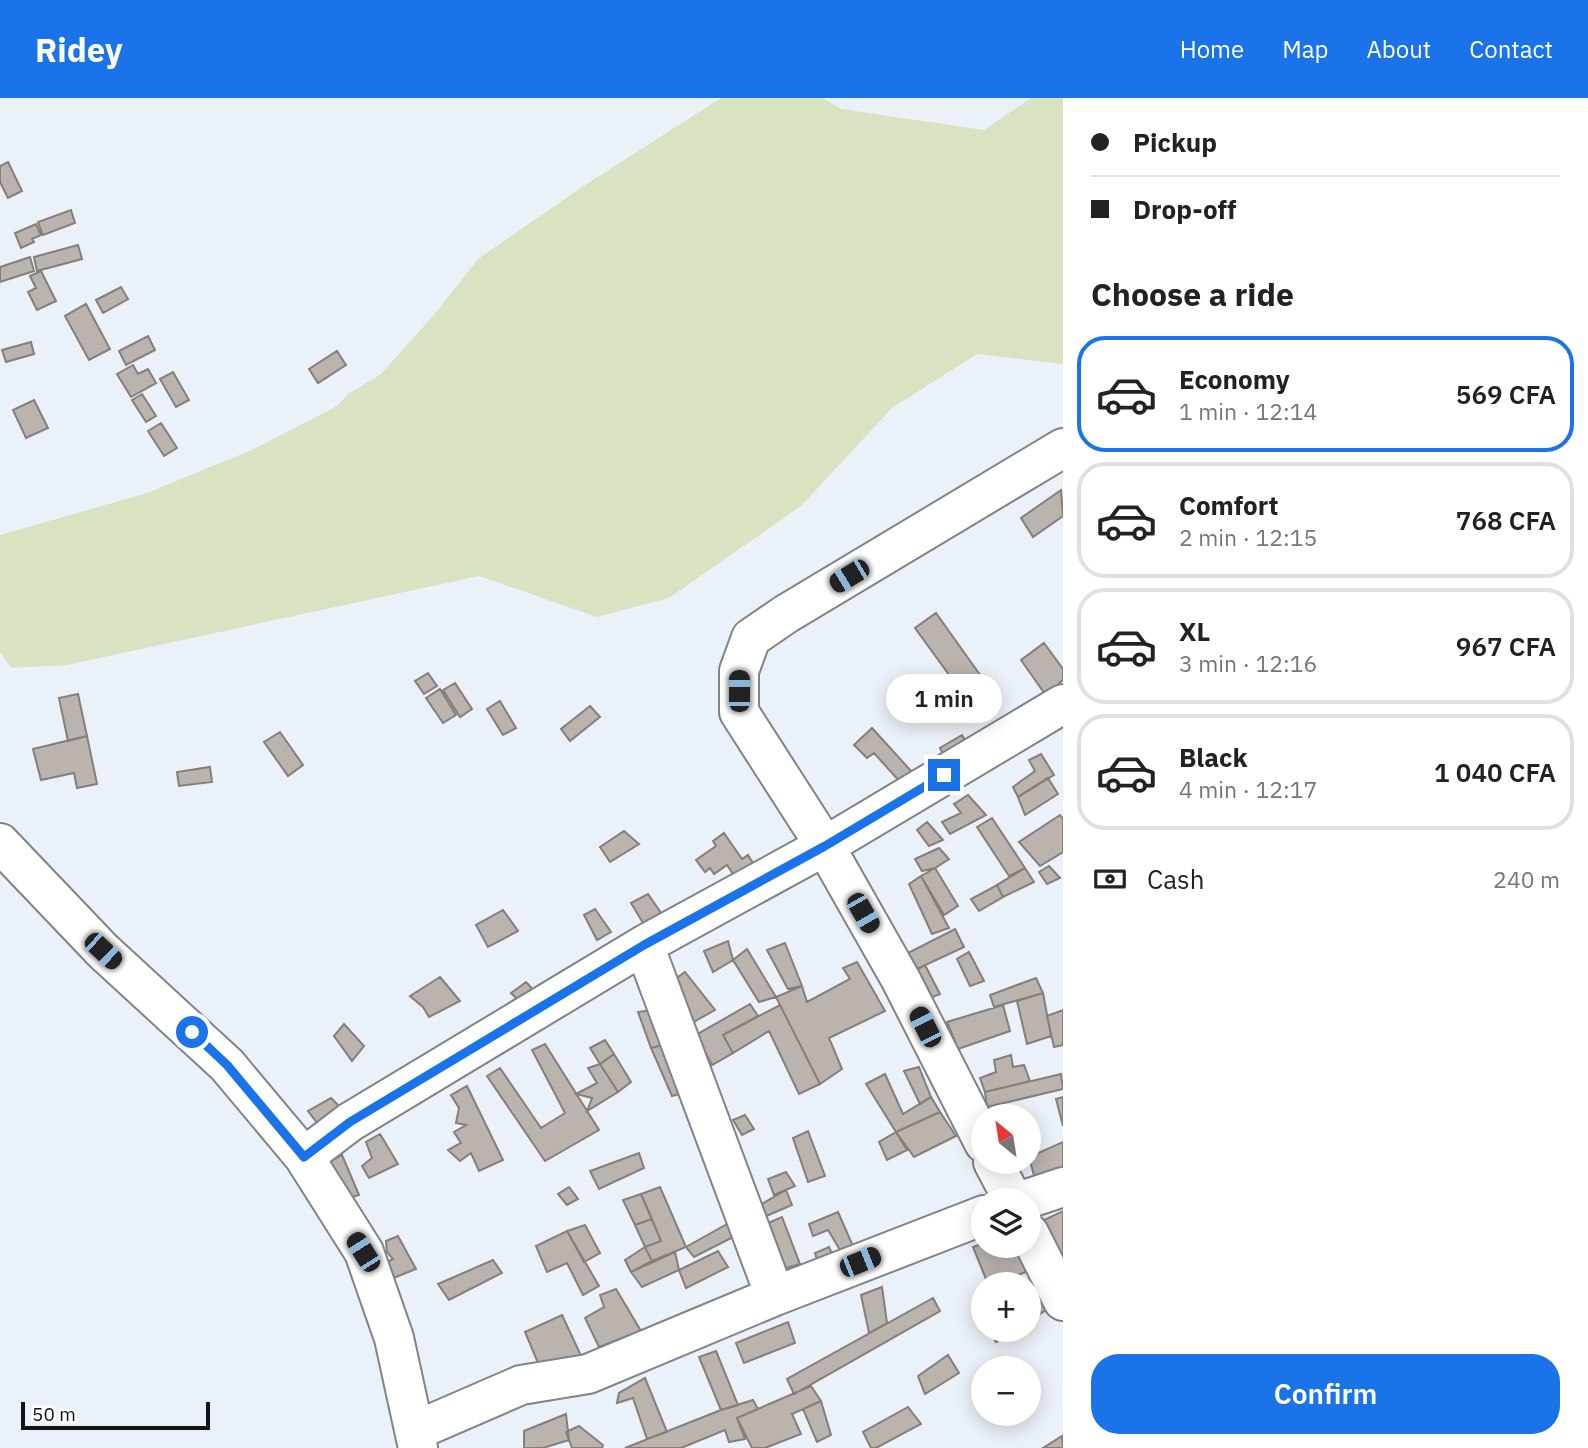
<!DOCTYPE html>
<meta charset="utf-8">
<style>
body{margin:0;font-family:"IBM Plex Sans",sans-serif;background:#f2f2f2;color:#222;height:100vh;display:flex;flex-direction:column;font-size:26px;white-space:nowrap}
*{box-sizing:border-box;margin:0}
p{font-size:23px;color:#767676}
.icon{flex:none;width:38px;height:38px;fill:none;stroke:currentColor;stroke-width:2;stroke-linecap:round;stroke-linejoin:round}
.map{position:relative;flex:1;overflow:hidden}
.panel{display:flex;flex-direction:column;background:#fff;width:525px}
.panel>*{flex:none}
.guide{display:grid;align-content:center;height:154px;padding:0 28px;background:#fff}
.needle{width:46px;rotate:330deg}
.buttons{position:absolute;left:971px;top:1006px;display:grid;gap:14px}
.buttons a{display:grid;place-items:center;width:70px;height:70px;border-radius:50%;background:#fff;box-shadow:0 4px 18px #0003;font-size:35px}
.scale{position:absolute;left:21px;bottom:18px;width:189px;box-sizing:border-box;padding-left:7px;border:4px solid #101214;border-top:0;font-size:19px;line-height:24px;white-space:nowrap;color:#101214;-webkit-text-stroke:5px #fdfeff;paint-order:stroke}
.end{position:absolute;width:32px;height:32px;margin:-16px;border:9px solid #1a73e8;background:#fff;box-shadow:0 0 0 4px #fff}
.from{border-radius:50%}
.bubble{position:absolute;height:49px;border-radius:24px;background:#fff;box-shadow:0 4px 18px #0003;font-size:23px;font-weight:600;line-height:49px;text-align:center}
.car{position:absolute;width:21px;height:42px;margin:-21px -10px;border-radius:9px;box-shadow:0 0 5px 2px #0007;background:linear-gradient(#222 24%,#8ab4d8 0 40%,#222 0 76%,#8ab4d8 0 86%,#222 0)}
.guide b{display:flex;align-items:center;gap:24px;height:66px;font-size:26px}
.guide b+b{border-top:2px solid #e0e0e0}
.guide i{width:18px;height:18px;background:#222}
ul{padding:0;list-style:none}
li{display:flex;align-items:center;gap:21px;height:116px;margin:0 14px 10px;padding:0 14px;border:4px solid #e0e0e0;border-radius:28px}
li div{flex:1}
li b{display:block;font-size:26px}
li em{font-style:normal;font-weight:600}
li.on{border-color:#1a73e8}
li>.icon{width:63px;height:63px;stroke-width:1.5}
h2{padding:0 28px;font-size:32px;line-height:84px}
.pay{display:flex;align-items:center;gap:18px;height:77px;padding:0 28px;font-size:26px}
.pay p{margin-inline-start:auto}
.primary-button{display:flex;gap:14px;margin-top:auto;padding:14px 28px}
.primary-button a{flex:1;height:80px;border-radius:28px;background:#1a73e8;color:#fff;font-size:28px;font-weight:600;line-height:80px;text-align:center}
header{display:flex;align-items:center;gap:42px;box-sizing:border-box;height:98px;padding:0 35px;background:#1a73e8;color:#fff}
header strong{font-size:33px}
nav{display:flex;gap:38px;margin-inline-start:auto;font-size:24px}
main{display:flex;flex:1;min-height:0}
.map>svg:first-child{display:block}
.green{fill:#d9e3c2}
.building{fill:#bab3ae;stroke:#857e79;stroke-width:2}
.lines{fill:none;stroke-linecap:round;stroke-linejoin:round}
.minor-casing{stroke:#7f848a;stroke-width:42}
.minor{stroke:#fff;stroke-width:38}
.route{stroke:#1a73e8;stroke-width:9}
</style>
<header>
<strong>Ridey</strong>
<nav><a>Home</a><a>Map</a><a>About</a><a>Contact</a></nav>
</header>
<main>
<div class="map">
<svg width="1063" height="1350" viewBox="0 0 1063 1350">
<rect width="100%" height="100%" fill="#ebf1f8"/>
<path class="green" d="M 721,0 L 822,0 L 841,11 L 984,32 L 1031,0 L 1063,0 L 1063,266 L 977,256 L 892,310 L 801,408 L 669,500 L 597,519 L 479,478 L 67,567 L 11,570 L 0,554 L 0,437 L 147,395 L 254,351 L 337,308 L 348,296 L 380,277 L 434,217 L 478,161 L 582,89 Z"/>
<path class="building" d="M 8,64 L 22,93 L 8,100 L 0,84 L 0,68 Z
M 71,112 L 75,125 L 43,137 L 38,124 Z
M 36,126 L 41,137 L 32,141 L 34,144 L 21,150 L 15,135 Z
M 78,147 L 82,161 L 37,173 L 34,159 Z
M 30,159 L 34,173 L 0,184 L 0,169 Z
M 41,173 L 56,203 L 37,212 L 28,194 L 36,190 L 30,178 Z
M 121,189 L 128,201 L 103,215 L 96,202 Z
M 86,206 L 110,251 L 89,262 L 65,218 Z
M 148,238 L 155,252 L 126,267 L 119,253 Z
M 31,244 L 34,256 L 6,264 L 2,252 Z
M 337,253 L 346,267 L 318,285 L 309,271 Z
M 133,267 L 138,276 L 148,271 L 156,285 L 131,299 L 117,276 Z
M 173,274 L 189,302 L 176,309 L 160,281 Z
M 142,296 L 156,318 L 146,324 L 132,302 Z
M 34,302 L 48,330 L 26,340 L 13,312 Z
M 161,325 L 177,350 L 164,358 L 148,333 Z
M 1061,392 L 1063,418 L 1033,439 L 1021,420 Z
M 936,515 L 983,581 L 963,596 L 915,530 Z
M 1044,545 L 1063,571 L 1063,582 L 1059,585 L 1062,589 L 1047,599 L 1021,562 Z
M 428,575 L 437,588 L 424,596 L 415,583 Z
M 455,585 L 472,611 L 460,619 L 443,592 Z
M 440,591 L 456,617 L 443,625 L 426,600 Z
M 78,596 L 87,638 L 68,643 L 59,600 Z
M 500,603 L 516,630 L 503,637 L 487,611 Z
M 590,608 L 600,619 L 570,643 L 561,631 Z
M 872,630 L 912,674 L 901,685 L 874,655 L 867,660 L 854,647 Z
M 280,634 L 303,667 L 288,678 L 264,644 Z
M 962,637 L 972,654 L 943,656 L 940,650 Z
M 87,638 L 97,686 L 77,690 L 74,675 L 41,682 L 33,651 Z
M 1041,656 L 1054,677 L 1018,699 L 1013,689 L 1035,673 L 1029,662 Z
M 210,669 L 212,684 L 179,688 L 177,674 Z
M 1048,680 L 1058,696 L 1025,717 L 1018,699 Z
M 968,697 L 986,717 L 950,736 L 942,724 L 961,715 L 954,706 Z
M 1060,717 L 1063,721 L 1063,754 L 1040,768 L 1019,744 Z
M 992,720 L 1025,770 L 1009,778 L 977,729 Z
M 927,724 L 943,742 L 929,748 L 917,732 Z
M 624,733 L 639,746 L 610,764 L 600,749 Z
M 724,735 L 742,761 L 748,757 L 753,765 L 735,779 L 727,767 L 714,776 L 710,770 L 705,774 L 696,762 L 716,748 L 713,743 Z
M 939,750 L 949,761 L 935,770 L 922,773 L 915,761 Z
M 1049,768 L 1060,780 L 1047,786 L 1039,774 Z
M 935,770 L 958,808 L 944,817 L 921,778 Z
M 1025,770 L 1034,784 L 1003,799 L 997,787 Z
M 921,778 L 949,830 L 932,836 L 909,786 Z
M 997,787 L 1003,799 L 979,813 L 971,801 Z
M 648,796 L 661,815 L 643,825 L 631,805 Z
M 595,811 L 611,834 L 597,842 L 584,817 Z
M 503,812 L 518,833 L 488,849 L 476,827 Z
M 955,831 L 964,849 L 915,872 L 908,855 Z
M 728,843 L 733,862 L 713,874 L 704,853 Z
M 785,845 L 802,888 L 788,891 L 767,852 Z
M 747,851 L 776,899 L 759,904 L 733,862 Z
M 969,854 L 984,883 L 970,888 L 957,861 Z
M 857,864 L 885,913 L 829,940 L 842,971 L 820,986 L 776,899 L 802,888 L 807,904 L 850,881 L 843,870 Z
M 925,867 L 940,896 L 925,902 L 905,878 Z
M 685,874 L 715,912 L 690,926 L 666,888 Z
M 440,879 L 460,903 L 429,919 L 423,909 L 410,898 Z
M 1036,880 L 1043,895 L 994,909 L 990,897 Z
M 526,884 L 537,896 L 521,905 L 511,895 Z
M 1043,895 L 1051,938 L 1027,946 L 1017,903 Z
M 750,906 L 758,918 L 723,937 L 733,955 L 712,967 L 696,937 Z
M 780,907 L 820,986 L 799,996 L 769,933 L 733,955 L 723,937 Z
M 1003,907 L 1010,933 L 958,951 L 947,924 Z
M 653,912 L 667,946 L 651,950 L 638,914 Z
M 1063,912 L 1063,947 L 1054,949 L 1047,918 Z
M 344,926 L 364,948 L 352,963 L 334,938 Z
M 605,942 L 614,956 L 600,966 L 590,950 Z
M 545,946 L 599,1032 L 545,1063 L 487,978 L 500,970 L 541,1030 L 565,1015 L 532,952 Z
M 667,946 L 686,994 L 672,998 L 651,950 Z
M 614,956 L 631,984 L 618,994 L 600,966 Z
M 1011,957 L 1013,969 L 1024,967 L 1030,983 L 985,994 L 980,980 L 996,974 L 994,962 Z
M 600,966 L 618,994 L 587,1013 L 592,1000 L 576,996 L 597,985 L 588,970 Z
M 919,969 L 931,999 L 920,1006 L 904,973 Z
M 885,976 L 903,1016 L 931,999 L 940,1014 L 896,1034 L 866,986 Z
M 1061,976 L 1063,991 L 987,1009 L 985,994 Z
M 467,988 L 503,1062 L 479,1073 L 471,1055 L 460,1063 L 448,1052 L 461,1045 L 454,1034 L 466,1027 L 456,1025 L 459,1010 L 451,997 Z
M 1063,999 L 1063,1028 L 1056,1001 Z
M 331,1000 L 343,1012 L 318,1026 L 308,1013 Z
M 940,1014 L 956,1038 L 914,1059 L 896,1034 Z
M 745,1017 L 754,1031 L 742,1037 L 733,1022 Z
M 808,1033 L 825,1078 L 808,1084 L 793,1040 Z
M 896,1034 L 907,1052 L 887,1062 L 879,1044 Z
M 380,1036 L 398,1066 L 369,1080 L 362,1068 L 372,1060 L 366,1044 Z
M 1063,1044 L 1063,1069 L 1035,1081 L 1029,1059 Z
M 639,1055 L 644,1070 L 599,1091 L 590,1073 Z
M 342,1057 L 359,1097 L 341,1103 L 324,1067 Z
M 786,1074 L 795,1088 L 774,1097 L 768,1081 Z
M 569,1089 L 578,1101 L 567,1107 L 558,1096 Z
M 660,1089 L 686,1149 L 652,1163 L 645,1149 L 661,1143 L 641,1096 Z
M 786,1092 L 792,1107 L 764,1119 L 762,1106 Z
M 641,1096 L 652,1121 L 635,1127 L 623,1102 Z
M 1063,1113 L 1063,1162 L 1042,1123 Z
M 838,1114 L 856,1155 L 843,1157 L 828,1132 L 813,1138 L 809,1126 Z
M 782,1119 L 800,1166 L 786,1170 L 768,1125 Z
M 652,1121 L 661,1143 L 645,1149 L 635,1127 Z
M 736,1121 L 743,1134 L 694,1159 L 686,1149 Z
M 585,1127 L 600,1155 L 584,1164 L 567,1133 Z
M 567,1133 L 599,1188 L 583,1197 L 567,1165 L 547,1174 L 536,1148 Z
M 398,1138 L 416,1171 L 391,1181 L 382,1167 L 393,1161 L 387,1154 L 386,1143 Z
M 984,1145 L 984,1148 L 1018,1148 L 1026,1174 L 995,1186 L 988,1186 L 973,1149 Z
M 645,1149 L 652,1163 L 631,1174 L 625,1162 Z
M 829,1149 L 834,1161 L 819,1168 L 815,1155 Z
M 718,1153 L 728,1169 L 686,1190 L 679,1172 Z
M 675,1154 L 679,1172 L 642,1189 L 631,1174 Z
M 493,1162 L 502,1175 L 449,1202 L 438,1186 Z
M 1031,1188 L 1046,1212 L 1029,1223 L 1029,1190 Z
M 882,1189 L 887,1225 L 869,1235 L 861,1197 Z
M 616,1191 L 641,1233 L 599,1249 L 585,1220 L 604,1209 L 600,1197 Z
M 933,1200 L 940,1213 L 794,1296 L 787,1281 Z
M 562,1217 L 583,1262 L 541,1272 L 525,1234 Z
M 788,1224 L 795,1245 L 744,1265 L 736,1245 Z
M 989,1232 L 1015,1232 L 996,1244 Z
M 716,1253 L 738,1307 L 721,1312 L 699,1259 Z
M 948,1257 L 959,1275 L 925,1296 L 918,1278 Z
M 645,1280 L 667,1334 L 647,1341 L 633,1300 L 617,1305 L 619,1295 Z
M 811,1288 L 821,1303 L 792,1316 L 801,1336 L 765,1350 L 752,1350 L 737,1320 Z
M 753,1302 L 758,1311 L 737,1320 L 745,1341 L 729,1344 L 725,1332 L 681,1350 L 625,1350 L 721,1312 Z
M 821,1303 L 831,1337 L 817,1344 L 803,1311 Z
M 908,1309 L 921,1326 L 876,1350 L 871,1350 L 863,1334 Z
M 566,1316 L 569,1342 L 543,1350 L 524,1350 L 524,1333 Z
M 579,1328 L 603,1347 L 602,1350 L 572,1350 L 566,1334 Z
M 1062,1338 L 1063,1350 L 1043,1350 Z"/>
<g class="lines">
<g class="minor-casing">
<path id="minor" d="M 0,745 L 103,853 L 227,967 L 304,1059 L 364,1154 L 394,1240 L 418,1350
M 644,847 L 775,1198
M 984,1045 L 901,882 L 825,748 L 739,614 L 739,573 L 751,540 L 786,516 L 1063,350
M 304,1059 L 350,1024 L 644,847 L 825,748 L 1063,606
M 993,1064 L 1013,1102
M 1024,1102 L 1063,1089
M 1029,1135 L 1063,1203
M 415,1333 L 521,1287 L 588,1276 L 775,1198 L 984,1117"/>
</g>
<use href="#minor" class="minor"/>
</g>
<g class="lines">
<path class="route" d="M 192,934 L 227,967 L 304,1059 L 350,1024 L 644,847 L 825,748 L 944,677"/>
</g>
</svg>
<div class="buttons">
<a><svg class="needle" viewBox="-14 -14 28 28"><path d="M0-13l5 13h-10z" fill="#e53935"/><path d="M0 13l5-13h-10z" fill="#767676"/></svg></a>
<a><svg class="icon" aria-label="layers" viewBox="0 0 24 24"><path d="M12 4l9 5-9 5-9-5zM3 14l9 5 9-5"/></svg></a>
<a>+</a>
<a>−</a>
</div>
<div class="scale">50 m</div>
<i class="end from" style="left:192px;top:934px"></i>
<i class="end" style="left:944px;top:677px"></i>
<div class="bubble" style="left:886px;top:576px;width:116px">1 min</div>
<i class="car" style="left:849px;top:478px;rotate:239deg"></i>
<i class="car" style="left:739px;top:593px;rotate:0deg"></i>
<i class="car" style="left:863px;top:815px;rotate:150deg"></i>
<i class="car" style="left:103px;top:853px;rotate:133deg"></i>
<i class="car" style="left:925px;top:929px;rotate:333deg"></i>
<i class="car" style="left:363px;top:1154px;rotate:328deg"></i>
<i class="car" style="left:860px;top:1164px;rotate:68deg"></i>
</div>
<section class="panel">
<div class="guide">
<b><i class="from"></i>Pickup</b>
<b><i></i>Drop-off</b>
</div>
<h2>Choose a ride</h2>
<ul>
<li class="on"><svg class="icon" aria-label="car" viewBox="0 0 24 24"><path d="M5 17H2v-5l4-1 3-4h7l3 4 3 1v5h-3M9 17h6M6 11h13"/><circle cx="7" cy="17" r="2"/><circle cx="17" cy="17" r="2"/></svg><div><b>Economy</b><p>1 min · 12:14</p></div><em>569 CFA</em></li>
<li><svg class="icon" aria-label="car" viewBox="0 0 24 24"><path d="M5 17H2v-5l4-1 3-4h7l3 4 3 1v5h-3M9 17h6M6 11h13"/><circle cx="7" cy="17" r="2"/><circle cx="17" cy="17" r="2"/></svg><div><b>Comfort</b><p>2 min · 12:15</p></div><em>768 CFA</em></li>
<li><svg class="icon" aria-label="car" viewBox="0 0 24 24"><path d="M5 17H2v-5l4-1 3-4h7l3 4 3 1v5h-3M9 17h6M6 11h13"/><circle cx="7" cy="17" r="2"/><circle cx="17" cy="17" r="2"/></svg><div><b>XL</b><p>3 min · 12:16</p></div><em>967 CFA</em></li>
<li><svg class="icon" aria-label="car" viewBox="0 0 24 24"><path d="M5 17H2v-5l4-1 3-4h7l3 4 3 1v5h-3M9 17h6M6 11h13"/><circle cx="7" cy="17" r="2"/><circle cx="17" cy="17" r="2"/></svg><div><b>Black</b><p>4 min · 12:17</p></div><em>1 040 CFA</em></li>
</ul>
<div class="pay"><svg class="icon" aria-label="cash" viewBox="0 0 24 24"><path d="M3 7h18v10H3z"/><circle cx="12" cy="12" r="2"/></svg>Cash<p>240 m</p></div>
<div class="primary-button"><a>Confirm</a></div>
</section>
</main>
